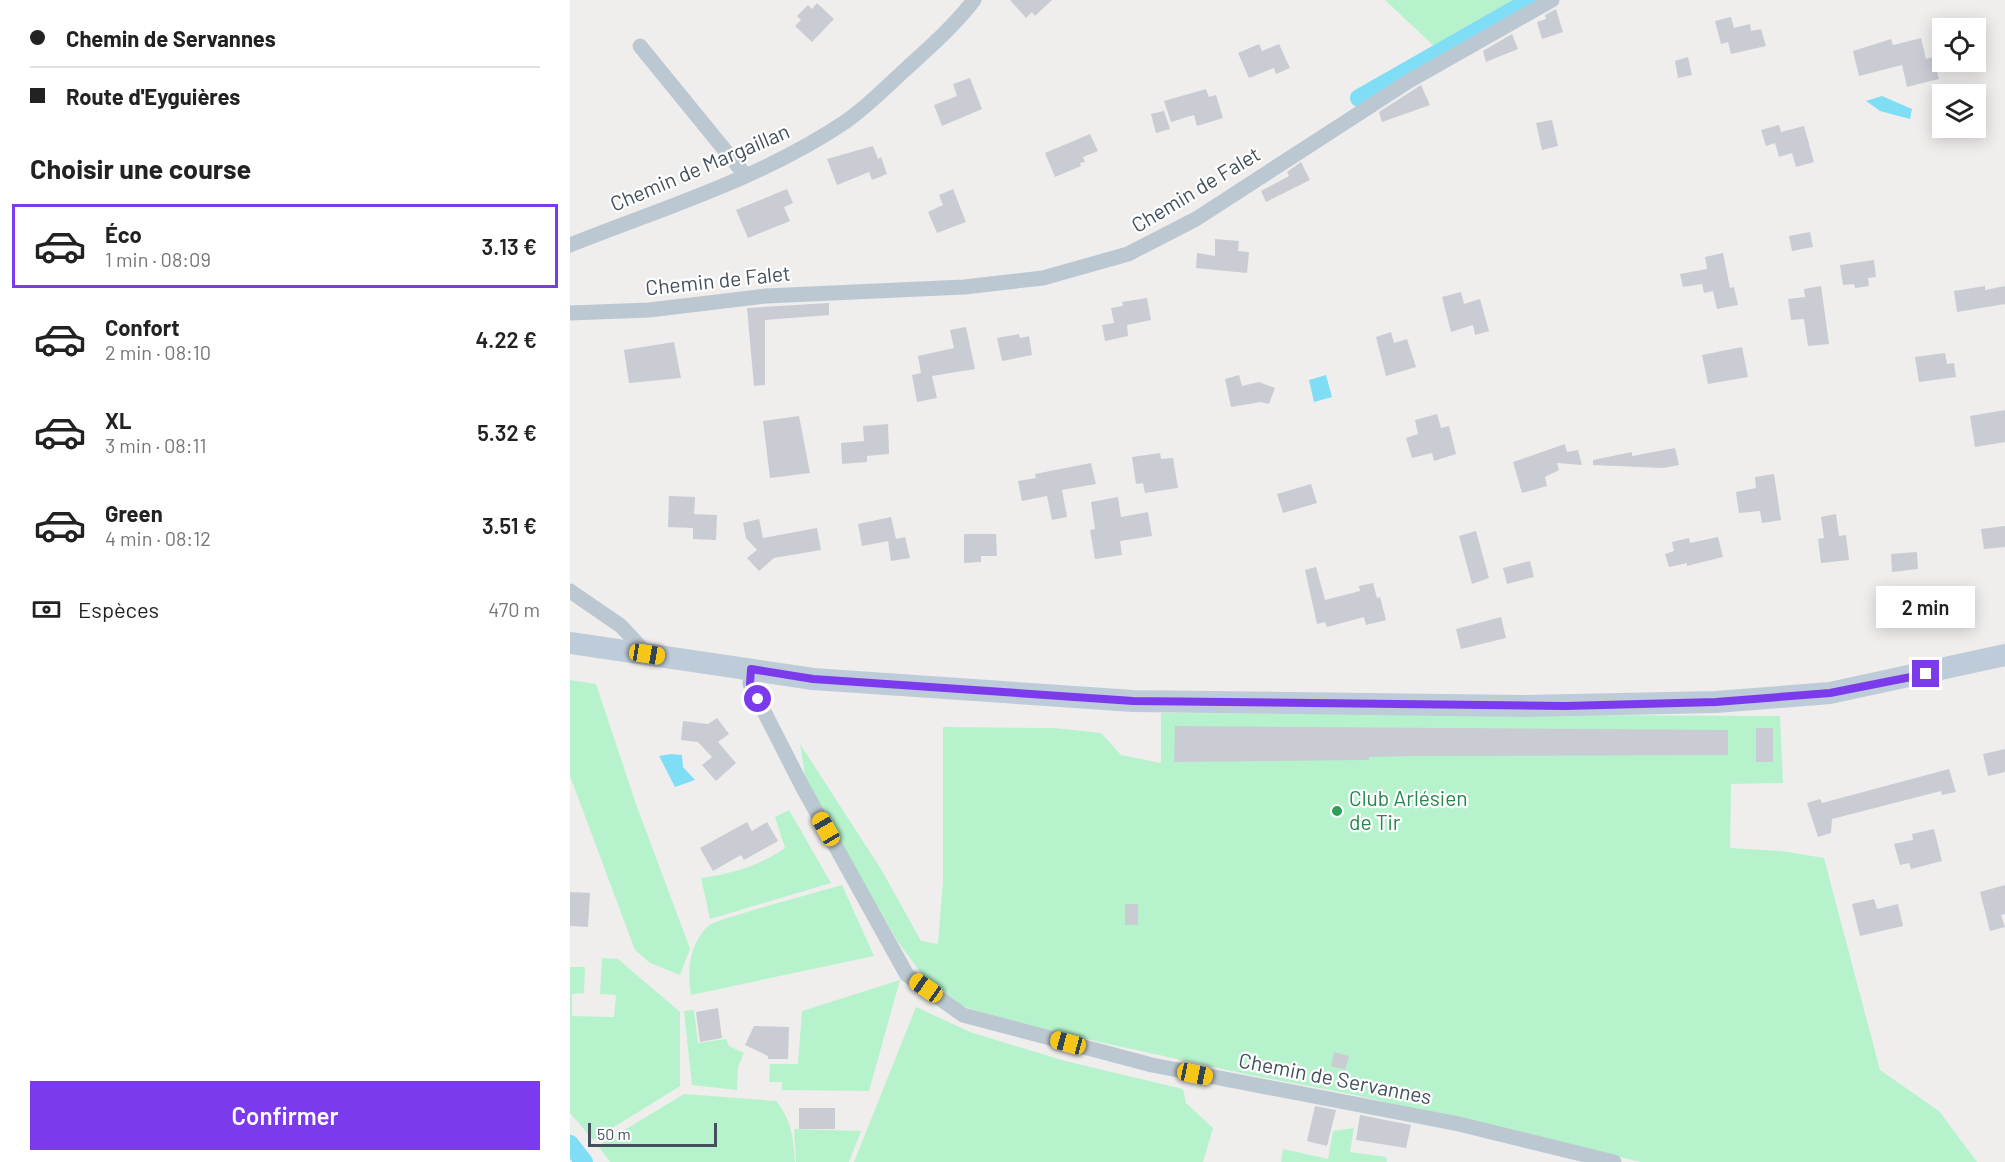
<!DOCTYPE html>
<html lang="fr">
<meta charset="utf-8">
<style>
body{margin:0;font-family:Barlow,sans-serif;background:#f2f2f2;color:#222;height:100vh;display:flex;flex-direction:column;font-size:22px;white-space:nowrap}
*{box-sizing:border-box;margin:0}
p{font-size:20px;color:#767676}
.icon{flex:none;width:33px;height:33px;fill:none;stroke:currentColor;stroke-width:2;stroke-linecap:round;stroke-linejoin:round}
.map{position:relative;flex:1;overflow:hidden}
.side{display:flex;flex-direction:column;background:#fff;width:570px}
.side>*{flex:none}
.guide{display:grid;align-content:center;height:132px;padding:0 30px;background:#fff}
.fabs{position:absolute;left:1362px;top:18px;display:grid;gap:12px}
.fabs a{display:grid;place-items:center;width:54px;height:54px;border-radius:0px;background:#fff;box-shadow:0 3px 15px #0003;font-size:30px}
.scale{position:absolute;left:18px;bottom:15px;width:129px;box-sizing:border-box;padding-left:6px;border:3px solid #44515d;border-top:0;font-size:16px;line-height:21px;white-space:nowrap;color:#44515d;-webkit-text-stroke:4px #fff;paint-order:stroke}
.end{position:absolute;width:27px;height:27px;margin:-14px;border:8px solid #7c3aed;background:#fff;box-shadow:0 0 0 3px #fff}
.from{border-radius:50%}
.bubble{position:absolute;height:42px;border-radius:0px;background:#fff;box-shadow:0 3px 15px #0003;font-size:20px;font-weight:600;line-height:42px;text-align:center}
.car{position:absolute;width:18px;height:36px;margin:-18px -9px;border-radius:8px;box-shadow:0 0 4px 2px #0007;background:linear-gradient(#f5c518 24%,#345 0 40%,#f5c518 0 76%,#345 0 86%,#f5c518 0)}
.guide b{display:flex;align-items:center;gap:21px;height:57px;font-size:22px}
.guide b+b{border-top:2px solid #e0e0e0}
.guide i{width:15px;height:15px;background:#222}
ul{padding:0;list-style:none}
li{display:flex;align-items:center;gap:18px;height:84px;margin:0 12px 9px;padding:0 18px;border:3px solid transparent;border-radius:0px}
li div{flex:1}
li b{display:block;font-size:22px}
li em{font-style:normal;font-weight:600}
li.current{border-color:#7c3aed}
li>.icon{width:54px;height:54px;stroke-width:1.5}
h2{padding:0 30px;font-size:27px;line-height:72px}
.pay{display:flex;align-items:center;gap:15px;height:66px;padding:0 30px;font-size:22px}
.pay p{margin-inline-start:auto}
.cta{display:flex;gap:12px;margin-top:auto;padding:12px 30px}
.cta a{flex:1;height:69px;border-radius:0px;background:#7c3aed;color:#fff;font-size:24px;font-weight:600;line-height:69px;text-align:center}
main{display:flex;flex:1;min-height:0}
.map>svg:first-child{display:block}
.green{fill:#b6f3cd}
.water{fill:#7fdef5}
.lines{fill:none;stroke-linecap:round;stroke-linejoin:round}
.canal{stroke:#7fdef5;stroke-width:18}
.building{fill:#c9ccd3}
.minor{stroke:#bcc8d1;stroke-width:15}
.secondary{stroke:#becbd9;stroke-width:22}
.route{stroke:#7c3aed;stroke-width:8}
.leisure-dot{fill:#2e9e5b;stroke:#fff;stroke-width:2}
.labels{text-anchor:middle;stroke-width:4.5;stroke-linejoin:round;paint-order:stroke}
.street-label{font-size:21px;fill:#44515d;stroke:#fff}
.leisure-label{font-size:21px;fill:#27864d;stroke:#fff;text-anchor:start}
</style>
<main>
<section class="side">
<div class="guide">
<b><i class="from"></i>Chemin de Servannes</b>
<b><i></i>Route d'Eyguières</b>
</div>
<h2>Choisir une course</h2>
<ul>
<li class="current"><svg class="icon" aria-label="car" viewBox="0 0 24 24"><path d="M5 17H2v-5l4-1 3-4h7l3 4 3 1v5h-3M9 17h6M6 11h13"/><circle cx="7" cy="17" r="2"/><circle cx="17" cy="17" r="2"/></svg><div><b>Éco</b><p>1 min · 08:09</p></div><em>3.13 €</em></li>
<li><svg class="icon" aria-label="car" viewBox="0 0 24 24"><path d="M5 17H2v-5l4-1 3-4h7l3 4 3 1v5h-3M9 17h6M6 11h13"/><circle cx="7" cy="17" r="2"/><circle cx="17" cy="17" r="2"/></svg><div><b>Confort</b><p>2 min · 08:10</p></div><em>4.22 €</em></li>
<li><svg class="icon" aria-label="car" viewBox="0 0 24 24"><path d="M5 17H2v-5l4-1 3-4h7l3 4 3 1v5h-3M9 17h6M6 11h13"/><circle cx="7" cy="17" r="2"/><circle cx="17" cy="17" r="2"/></svg><div><b>XL</b><p>3 min · 08:11</p></div><em>5.32 €</em></li>
<li><svg class="icon" aria-label="car" viewBox="0 0 24 24"><path d="M5 17H2v-5l4-1 3-4h7l3 4 3 1v5h-3M9 17h6M6 11h13"/><circle cx="7" cy="17" r="2"/><circle cx="17" cy="17" r="2"/></svg><div><b>Green</b><p>4 min · 08:12</p></div><em>3.51 €</em></li>
</ul>
<div class="pay"><svg class="icon" aria-label="cash" viewBox="0 0 24 24"><path d="M3 7h18v10H3z"/><circle cx="12" cy="12" r="2"/></svg>Espèces<p>470 m</p></div>
<div class="cta"><a>Confirmer</a></div>
</section>
<div class="map">
<svg width="1435" height="1162" viewBox="0 0 1435 1162">
<rect width="100%" height="100%" fill="#f0eded"/>
<path class="green" d="M 815,0 L 944,0 L 866,48 Z
M 0,680 L 26,684 L 66,804 L 120,949 L 110,975 L 80,963 L 65,950 L 0,776 Z
M 591,713 L 1210,716 L 1213,783 L 1161,784 L 1160,848 L 1211,851 L 1254,858 L 1310,1070 L 1369,1111 L 1407,1162 L 1071,1162 L 781,1094 L 680,1075 L 525,1041 L 443,1022 L 392,1006 L 352,974 L 328,942 L 236,782 L 230,744 L 311,869 L 351,941 L 368,944 L 373,881 L 373,727 L 485,728 L 531,733 L 551,755 L 591,763 Z
M 219,810 L 261,883 L 140,919 L 131,878 C 162,874 189,866 215,848 L 205,817 Z
M 272,885 L 304,956 L 121,995 C 117,970 119,945 138,926 C 145,919 253,891 272,885 Z
M 32,958 L 48,959 L 110,1012 L 110,1086 L 23,1140 L 0,1113 L 0,967 L 15,967 L 14,993 L 2,994 L 2,1016 L 44,1017 L 46,995 L 30,994 Z
M 330,980 L 299,1091 L 212,1090 L 212,1082 L 199,1082 L 200,1064 L 228,1064 L 232,1011 Z
M 346,1007 L 400,1032 L 495,1061 L 613,1089 L 616,1103 L 643,1128 L 633,1162 L 284,1162 Z
M 124,1010 L 128,1043 L 156,1039 L 159,1046 L 174,1053 L 168,1067 L 167,1090 L 122,1085 L 114,1011 Z
M 114,1094 L 206,1101 C 222,1120 223,1138 225,1162 L 40,1162 L 28,1146 Z
M 784,1128 L 780,1152 L 816,1157 L 817,1162 L 711,1162 L 713,1149 L 758,1159 L 763,1131 Z
M 224,1129 L 291,1131 L 279,1162 L 226,1162 Z"/>
<path class="water" d="M 1312,96 L 1342,109 L 1340,119 L 1310,111 L 1296,101 Z
M 756,375 L 762,397 L 744,402 L 739,380 Z
M 101,754 L 112,755 L 113,767 L 125,780 L 105,787 L 89,756 Z"/>
<g class="lines">
<path class="canal" d="M 789,98 L 961,0
M 0,1144 L 14,1162"/>
</g>
<path class="building" d="M 440,0 L 482,0 L 465,16 L 462,12 L 456,18 Z
M 247,3 L 264,19 L 242,42 L 225,26 L 231,20 L 227,16 L 238,5 L 242,9 Z
M 986,9 L 993,32 L 972,39 L 967,22 L 976,19 L 975,15 Z
M 1161,17 L 1164,28 L 1180,24 L 1181,31 L 1191,29 L 1196,46 L 1161,54 L 1158,42 L 1151,44 L 1145,21 Z
M 942,34 L 948,49 L 916,62 L 913,51 Z
M 1351,38 L 1356,59 L 1363,57 L 1369,79 L 1337,87 L 1332,65 L 1289,76 L 1283,51 L 1321,39 L 1323,45 Z
M 689,44 L 692,51 L 709,44 L 720,68 L 706,74 L 704,68 L 679,78 L 668,53 Z
M 1118,57 L 1122,75 L 1108,78 L 1105,61 Z
M 400,78 L 412,109 L 372,126 L 364,105 L 387,96 L 383,84 Z
M 851,85 L 860,105 L 812,122 L 809,112 Z
M 636,89 L 639,97 L 646,95 L 653,118 L 627,126 L 624,115 L 601,122 L 594,101 Z
M 594,111 L 600,129 L 586,133 L 581,114 Z
M 982,120 L 988,146 L 972,150 L 966,123 Z
M 1209,125 L 1211,132 L 1234,126 L 1244,162 L 1226,167 L 1222,153 L 1209,157 L 1205,143 L 1196,146 L 1191,130 Z
M 520,134 L 528,151 L 513,157 L 515,162 L 510,163 L 511,166 L 485,177 L 475,153 Z
M 303,146 L 308,159 L 311,157 L 317,174 L 302,180 L 299,172 L 267,185 L 257,159 Z
M 731,162 L 740,180 L 696,202 L 691,191 L 719,176 L 717,172 Z
M 217,189 L 223,203 L 214,207 L 220,221 L 178,238 L 166,210 Z
M 383,189 L 396,222 L 367,233 L 358,212 L 373,205 L 369,195 Z
M 1240,232 L 1243,247 L 1222,251 L 1219,236 Z
M 645,239 L 669,241 L 668,251 L 679,252 L 677,273 L 626,268 L 627,253 L 645,256 Z
M 1153,253 L 1160,288 L 1164,287 L 1168,305 L 1147,309 L 1143,291 L 1134,293 L 1132,284 L 1113,287 L 1110,274 L 1137,269 L 1135,257 Z
M 1304,260 L 1306,277 L 1298,278 L 1299,286 L 1285,288 L 1284,284 L 1273,285 L 1270,265 Z
M 1251,286 L 1259,344 L 1238,346 L 1234,319 L 1221,320 L 1218,299 L 1235,297 L 1234,289 Z
M 1415,286 L 1415,290 L 1435,286 L 1435,304 L 1387,312 L 1384,291 Z
M 891,292 L 894,304 L 910,299 L 919,331 L 905,335 L 903,325 L 881,332 L 872,297 Z
M 577,298 L 581,320 L 557,325 L 558,336 L 535,341 L 532,325 L 544,323 L 541,308 L 553,306 L 552,302 Z
M 259,303 L 259,315 L 195,320 L 195,385 L 184,386 L 177,308 Z
M 396,327 L 405,369 L 362,376 L 367,398 L 347,402 L 342,375 L 351,373 L 348,356 L 384,348 L 380,330 Z
M 821,332 L 824,343 L 837,339 L 846,367 L 816,376 L 806,337 Z
M 449,334 L 450,338 L 459,336 L 462,355 L 432,361 L 427,338 Z
M 104,342 L 111,378 L 59,383 L 54,350 Z
M 1172,347 L 1178,377 L 1138,384 L 1132,355 Z
M 1375,353 L 1377,364 L 1384,363 L 1386,377 L 1349,382 L 1345,357 Z
M 669,375 L 672,386 L 689,382 L 705,388 L 699,404 L 691,402 L 661,407 L 655,379 Z
M 1435,410 L 1435,442 L 1405,447 L 1400,416 Z
M 867,414 L 871,428 L 879,426 L 886,454 L 864,461 L 862,453 L 842,458 L 836,438 L 848,434 L 845,420 Z
M 229,416 L 240,473 L 200,478 L 193,421 Z
M 318,424 L 319,454 L 297,456 L 297,462 L 272,464 L 271,443 L 294,441 L 293,426 Z
M 995,444 L 997,452 L 1008,450 L 1012,465 L 987,463 L 989,470 L 975,477 L 977,486 L 952,493 L 943,462 Z
M 1105,448 L 1109,465 L 1093,468 L 1023,465 L 1023,460 L 1062,452 L 1062,456 Z
M 590,453 L 591,459 L 603,458 L 608,488 L 575,493 L 573,483 L 566,484 L 562,457 Z
M 521,463 L 526,484 L 492,490 L 497,517 L 482,520 L 477,496 L 452,501 L 448,481 L 466,478 L 465,474 Z
M 1204,474 L 1211,520 L 1192,523 L 1190,511 L 1169,513 L 1166,492 L 1186,488 L 1185,477 Z
M 741,484 L 747,503 L 713,513 L 707,494 Z
M 99,496 L 125,497 L 124,514 L 147,515 L 146,540 L 123,539 L 123,528 L 98,527 Z
M 548,497 L 551,517 L 578,512 L 582,536 L 550,541 L 552,555 L 525,559 L 520,530 L 525,529 L 521,502 Z
M 1266,514 L 1269,536 L 1276,535 L 1279,560 L 1251,563 L 1248,539 L 1254,538 L 1251,517 Z
M 321,517 L 326,539 L 335,537 L 340,558 L 321,561 L 318,541 L 292,546 L 288,524 Z
M 189,519 L 193,538 L 247,528 L 251,550 L 204,558 L 189,571 L 177,558 L 187,550 L 176,538 L 173,523 Z
M 1435,526 L 1435,547 L 1414,549 L 1411,529 Z
M 906,531 L 919,578 L 902,584 L 889,536 Z
M 394,534 L 426,534 L 427,556 L 411,556 L 411,562 L 394,563 Z
M 1148,537 L 1153,557 L 1117,566 L 1117,563 L 1099,567 L 1095,554 L 1104,551 L 1102,542 L 1119,538 L 1120,543 Z
M 1347,552 L 1348,569 L 1322,572 L 1321,554 Z
M 960,561 L 964,577 L 937,584 L 933,568 Z
M 746,567 L 755,600 L 790,591 L 789,586 L 803,583 L 807,598 L 810,597 L 816,620 L 796,625 L 794,617 L 757,627 L 755,622 L 747,624 L 735,570 Z
M 931,617 L 936,638 L 891,649 L 886,629 Z
M 147,718 L 159,734 L 148,742 L 166,763 L 146,781 L 132,765 L 142,757 L 128,742 L 111,740 L 113,721 L 138,724 Z
M 605,726 L 1158,730 L 1158,755 L 850,756 L 799,757 L 799,760 L 604,762 Z
M 1186,728 L 1203,728 L 1203,762 L 1186,762 Z
M 1435,749 L 1435,772 L 1418,776 L 1413,754 Z
M 1379,769 L 1386,792 L 1372,795 L 1371,791 L 1262,819 L 1261,833 L 1248,837 L 1237,803 L 1250,799 L 1252,803 Z
M 177,822 L 182,831 L 197,822 L 208,841 L 174,860 L 171,855 L 143,871 L 130,848 Z
M 1364,829 L 1372,861 L 1341,869 L 1339,863 L 1330,865 L 1324,844 L 1343,840 L 1342,834 Z
M 1435,885 L 1435,914 L 1431,915 L 1435,927 L 1420,931 L 1410,892 Z
M 0,892 L 20,893 L 18,927 L 0,926 Z
M 1304,899 L 1307,909 L 1328,904 L 1333,926 L 1290,936 L 1282,904 Z
M 555,904 L 568,904 L 568,925 L 555,925 Z
M 148,1008 L 152,1038 L 130,1042 L 126,1012 Z
M 184,1026 L 219,1027 L 218,1059 L 198,1059 L 198,1056 L 175,1045 Z
M 764,1052 L 779,1056 L 775,1070 L 761,1066 Z
M 745,1106 L 766,1110 L 757,1146 L 737,1141 Z
M 229,1108 L 265,1108 L 265,1129 L 229,1129 Z
M 790,1115 L 841,1125 L 836,1148 L 786,1140 Z"/>
<g class="lines">
<path class="minor" d="M 70,46 L 176,176
M 0,245 C 93,208 192,178 275,122 C 297,107 317,86 337,68 C 360,47 385,25 404,0
M 0,313 L 79,310 L 196,296 L 394,287 L 473,278 L 558,254 L 626,219 L 839,81 L 982,0
M 0,591 L 51,626 L 77,654
M 181,669 L 180,684 L 232,786 L 337,975 L 393,1015 L 582,1065 L 889,1124 L 1044,1162"/>
<path class="secondary" d="M 0,643 L 243,679 L 563,701 L 954,706 L 1146,702 L 1260,693 L 1435,655"/>
</g>
<g class="lines">
<path class="route" d="M 188,699 L 180,684 L 181,669 L 243,679 L 563,701 L 995,706 L 1146,702 L 1260,693 L 1356,674"/>
</g>
<circle class="leisure-dot" cx="767" cy="811" r="6"/>
<g class="labels">
<g class="street-label">
<text transform="translate(130 168) rotate(-23)" y="7">Chemin de Margaillan</text>
<text transform="translate(626 190) rotate(-31)" y="7">Chemin de Falet</text>
<text transform="translate(148 281) rotate(-6)" y="7">Chemin de Falet</text>
<text transform="translate(765 1079) rotate(11)" y="7">Chemin de Servannes</text>
</g>
<g class="leisure-label">
<text x="779" y="806">Club Arlésien<tspan x="779" dy="24">de Tir</tspan></text>
</g>
</g>
</svg>
<div class="fabs">
<a><svg class="icon" aria-label="locate" viewBox="0 0 24 24"><circle cx="12" cy="12" r="6"/><path d="M12 2v4M12 18v4M2 12h4M18 12h4"/></svg></a>
<a><svg class="icon" aria-label="layers" viewBox="0 0 24 24"><path d="M12 4l9 5-9 5-9-5zM3 14l9 5 9-5"/></svg></a>
</div>
<div class="scale">50 m</div>
<i class="end from" style="left:188px;top:699px"></i>
<i class="end" style="left:1356px;top:674px"></i>
<div class="bubble" style="left:1306px;top:586px;width:99px">2 min</div>
<i class="car" style="left:77px;top:654px;rotate:99deg"></i>
<i class="car" style="left:256px;top:829px;rotate:330deg"></i>
<i class="car" style="left:356px;top:988px;rotate:305deg"></i>
<i class="car" style="left:498px;top:1043px;rotate:285deg"></i>
<i class="car" style="left:625px;top:1074px;rotate:102deg"></i>
</div>
</main>
